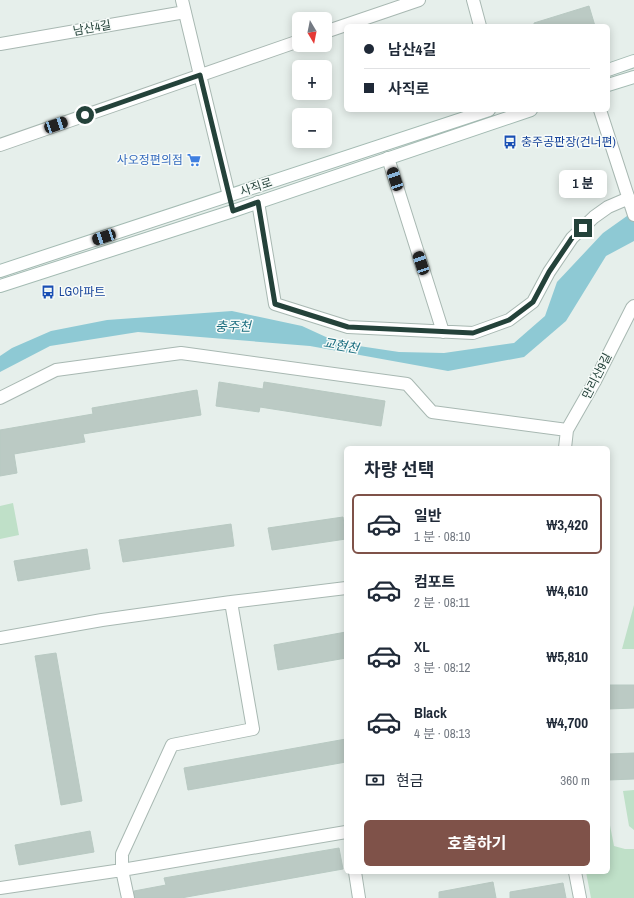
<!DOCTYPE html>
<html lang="ko">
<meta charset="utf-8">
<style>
body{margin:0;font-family:"Archivo Narrow","Noto Sans KR",sans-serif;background:#f2f2f3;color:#1f2937;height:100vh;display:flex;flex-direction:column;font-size:15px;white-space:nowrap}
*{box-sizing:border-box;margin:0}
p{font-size:13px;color:#747a83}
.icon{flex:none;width:22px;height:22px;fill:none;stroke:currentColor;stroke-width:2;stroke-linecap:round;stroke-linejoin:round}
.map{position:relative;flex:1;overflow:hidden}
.details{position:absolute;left:344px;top:446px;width:266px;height:428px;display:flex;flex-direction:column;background:#fff;border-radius:6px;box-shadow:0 2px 10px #0003}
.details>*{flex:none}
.guide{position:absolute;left:344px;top:24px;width:266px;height:88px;border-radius:6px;box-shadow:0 2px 10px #0003;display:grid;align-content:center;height:88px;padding:0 20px;background:#fff}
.needle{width:26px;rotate:170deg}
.tools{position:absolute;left:292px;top:12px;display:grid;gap:8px}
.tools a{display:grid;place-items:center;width:40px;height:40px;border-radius:6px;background:#fff;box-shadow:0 2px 10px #0003;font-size:20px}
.end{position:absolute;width:18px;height:18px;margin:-9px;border:5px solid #24423a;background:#fff;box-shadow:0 0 0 2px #fff}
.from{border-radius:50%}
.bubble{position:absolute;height:28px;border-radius:6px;background:#fff;box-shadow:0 2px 10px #0003;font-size:13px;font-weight:700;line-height:28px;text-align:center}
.car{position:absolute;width:12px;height:24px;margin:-12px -6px;border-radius:5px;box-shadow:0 0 3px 1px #0007;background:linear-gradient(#222 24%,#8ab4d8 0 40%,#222 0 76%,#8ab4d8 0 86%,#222 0)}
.guide b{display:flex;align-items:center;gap:14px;height:38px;font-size:15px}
.guide b+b{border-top:1px solid #e0e1e3}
.guide i{width:10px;height:10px;background:#1f2937}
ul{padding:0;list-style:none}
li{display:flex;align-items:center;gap:12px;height:60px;margin:0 8px 6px;padding:0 12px;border:2px solid transparent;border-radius:6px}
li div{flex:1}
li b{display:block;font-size:15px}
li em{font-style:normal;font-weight:700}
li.current{border-color:#7f5249}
li>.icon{width:36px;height:36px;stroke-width:1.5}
h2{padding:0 20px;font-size:18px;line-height:48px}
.pay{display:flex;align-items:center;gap:10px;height:44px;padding:0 20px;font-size:15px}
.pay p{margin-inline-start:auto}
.cta{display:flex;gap:8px;margin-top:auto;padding:8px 20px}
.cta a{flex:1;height:46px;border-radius:6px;background:#7f5249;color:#fff;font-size:16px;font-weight:700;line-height:46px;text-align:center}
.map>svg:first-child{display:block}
.green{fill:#bfe0c8}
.water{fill:#8ec9d4}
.building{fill:#bbcac4;stroke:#b8c9c2}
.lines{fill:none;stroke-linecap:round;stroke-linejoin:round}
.street-casing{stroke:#a8b8b2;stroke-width:14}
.secondary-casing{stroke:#a4bbb3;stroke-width:14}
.street{stroke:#fff;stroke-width:12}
.secondary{stroke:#fff;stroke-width:12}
.route{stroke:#24423a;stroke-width:5}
.labels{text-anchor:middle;stroke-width:3;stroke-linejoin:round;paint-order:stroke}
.street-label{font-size:12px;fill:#24423a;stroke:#f7fbf9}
.transit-label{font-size:12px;fill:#164399;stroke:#f7fbf9;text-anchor:start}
.shop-label{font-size:12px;fill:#366cbe;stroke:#f7fbf9;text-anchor:end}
.water-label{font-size:13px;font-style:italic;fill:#1c6f80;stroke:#f7fbf9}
</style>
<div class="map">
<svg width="634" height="898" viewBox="0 0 634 898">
<rect width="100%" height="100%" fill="#e6efeb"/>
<path class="green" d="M 13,503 L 19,535 L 0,539 L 0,506 Z
M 634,605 L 634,649 L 622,649 Z
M 634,790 L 634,830 L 629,826 L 623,791 Z
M 608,815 L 614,846 L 625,849 L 634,849 L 634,898 L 591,898 L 586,872 L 608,872 Z"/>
<path class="water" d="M 634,211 L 634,241 L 606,256 L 566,321 L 524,357 L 448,371 L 310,346 L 138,332 L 50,346 L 0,372 L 0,356 L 12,348 L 51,331 L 107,320 L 232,311 L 302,326 L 339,343 L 399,352 L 444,353 L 514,343 L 545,316 L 557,282 L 603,233 Z"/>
<path class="building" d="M 589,6 L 595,26 L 534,26 L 534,23 Z
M 219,382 L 263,389 L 264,382 L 385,401 L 381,426 L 260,407 L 259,412 L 216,406 Z
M 197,390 L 201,415 L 83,434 L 85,442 L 14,454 L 17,473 L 0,476 L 0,430 L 93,414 L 92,408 Z
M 343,517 L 346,539 L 272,550 L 268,528 Z
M 231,524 L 234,546 L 123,562 L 119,540 Z
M 87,549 L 90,569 L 18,581 L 14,561 Z
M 346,632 L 346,658 L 278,670 L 274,645 Z
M 56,653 L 82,801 L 61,805 L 35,656 Z
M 608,685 L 634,685 L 634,708 L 608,709 Z
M 346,739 L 346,762 L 188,790 L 184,768 Z
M 634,753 L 634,779 L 608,780 L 608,754 Z
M 90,831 L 94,852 L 19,865 L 15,845 Z
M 339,848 L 343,869 L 181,898 L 135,898 L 134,891 L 166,885 L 164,878 Z
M 493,882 L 496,898 L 439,898 L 439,892 Z
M 563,883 L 566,898 L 510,898 L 510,892 Z"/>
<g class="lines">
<g class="street-casing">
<path id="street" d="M 182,0 L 229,196
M 473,0 L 480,26
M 325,32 L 419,0
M 0,44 L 185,12
M 600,110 L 634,215
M 0,145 L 299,41
M 388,158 L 443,332
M 258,202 L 275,304 L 348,327 L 473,333 L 509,320 L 533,302 L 549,272 L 572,238 L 594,217 L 608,207 L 629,198
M 0,398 L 56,370 L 181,353 L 407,384 L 432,412 L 567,430
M 565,448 L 567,430 L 595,381 L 632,308 L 634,306
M 0,638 L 102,620 L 231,602 L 346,588
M 355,872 L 359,898
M 575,872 L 580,898
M 0,888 L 122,870 L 346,832
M 128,898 L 122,870 L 122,854 L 172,745 L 253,729 L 231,602"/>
</g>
<g class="secondary-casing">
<path id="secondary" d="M 608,70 L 634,61
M 608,85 L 634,77
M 0,271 L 489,110
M 0,286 L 233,211 L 531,110"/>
</g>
<use href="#street" class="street"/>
<use href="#secondary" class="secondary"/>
</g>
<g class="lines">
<path class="route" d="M 85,115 L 200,75 L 233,211 L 258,202 L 275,304 L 348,327 L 473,333 L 509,320 L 533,302 L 549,272 L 572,238 L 583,228"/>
</g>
<defs>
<g id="bus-bare" transform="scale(1.08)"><path d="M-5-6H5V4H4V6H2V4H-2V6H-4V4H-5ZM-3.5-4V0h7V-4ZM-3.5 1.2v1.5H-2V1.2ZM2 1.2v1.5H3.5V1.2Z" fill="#1a4fb4" stroke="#f7fbf9" stroke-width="2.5" paint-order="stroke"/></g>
<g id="supermarket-bare" transform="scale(1.08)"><path d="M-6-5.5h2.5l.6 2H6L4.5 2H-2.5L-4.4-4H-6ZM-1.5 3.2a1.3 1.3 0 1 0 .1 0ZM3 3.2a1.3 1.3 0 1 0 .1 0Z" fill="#3f7fe0" stroke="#f7fbf9" stroke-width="2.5" paint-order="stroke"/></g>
</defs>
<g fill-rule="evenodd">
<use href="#bus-bare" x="510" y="142"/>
<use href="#supermarket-bare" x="194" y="160"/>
<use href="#bus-bare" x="48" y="292"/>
</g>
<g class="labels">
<g class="street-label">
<text transform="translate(92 28) rotate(-10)" y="4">남산4길</text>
<text transform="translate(256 187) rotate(-18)" y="4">사직로</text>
<text transform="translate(597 376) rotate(-63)" y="4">만리산9길</text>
</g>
<g class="transit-label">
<text x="521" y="146">충주공판장(건너편)</text>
<text x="59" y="296">LG아파트</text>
</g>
<g class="shop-label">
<text x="183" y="164">사오정편의점</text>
</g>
<g class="water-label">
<text x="233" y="331">충주천</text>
<text transform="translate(341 345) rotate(10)" y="5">교현천</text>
</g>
</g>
</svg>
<div class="tools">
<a><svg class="needle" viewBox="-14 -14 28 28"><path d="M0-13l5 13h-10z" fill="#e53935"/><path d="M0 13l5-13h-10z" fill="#747a83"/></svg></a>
<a>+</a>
<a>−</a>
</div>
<i class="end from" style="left:85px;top:115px"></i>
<i class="end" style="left:583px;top:228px"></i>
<div class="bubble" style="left:559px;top:170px;width:48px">1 분</div>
<i class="car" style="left:56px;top:125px;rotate:71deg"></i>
<i class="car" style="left:395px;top:179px;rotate:342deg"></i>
<i class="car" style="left:104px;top:237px;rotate:252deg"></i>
<i class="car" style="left:421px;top:263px;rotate:342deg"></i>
<div class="guide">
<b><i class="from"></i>남산4길</b>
<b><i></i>사직로</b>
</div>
<section class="details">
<h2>차량 선택</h2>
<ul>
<li class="current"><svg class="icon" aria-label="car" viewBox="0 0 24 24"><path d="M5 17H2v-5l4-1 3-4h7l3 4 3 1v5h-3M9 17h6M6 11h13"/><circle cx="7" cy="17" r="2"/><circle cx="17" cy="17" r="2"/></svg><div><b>일반</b><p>1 분 · 08:10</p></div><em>₩3,420</em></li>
<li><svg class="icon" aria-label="car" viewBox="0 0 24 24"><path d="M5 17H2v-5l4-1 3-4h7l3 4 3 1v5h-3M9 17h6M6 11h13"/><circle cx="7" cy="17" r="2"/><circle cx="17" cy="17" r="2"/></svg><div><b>컴포트</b><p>2 분 · 08:11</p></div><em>₩4,610</em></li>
<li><svg class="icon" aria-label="car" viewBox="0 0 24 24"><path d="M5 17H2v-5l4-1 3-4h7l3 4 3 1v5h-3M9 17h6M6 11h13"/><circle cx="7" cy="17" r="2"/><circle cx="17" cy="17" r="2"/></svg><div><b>XL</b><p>3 분 · 08:12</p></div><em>₩5,810</em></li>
<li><svg class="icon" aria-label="car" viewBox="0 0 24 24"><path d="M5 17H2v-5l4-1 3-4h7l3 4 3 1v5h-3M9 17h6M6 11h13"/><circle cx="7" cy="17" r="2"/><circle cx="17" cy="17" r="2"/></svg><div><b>Black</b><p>4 분 · 08:13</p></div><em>₩4,700</em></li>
</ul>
<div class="pay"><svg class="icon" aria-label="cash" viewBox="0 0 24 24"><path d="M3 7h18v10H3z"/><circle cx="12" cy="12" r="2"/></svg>현금<p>360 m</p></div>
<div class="cta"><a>호출하기</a></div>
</section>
</div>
